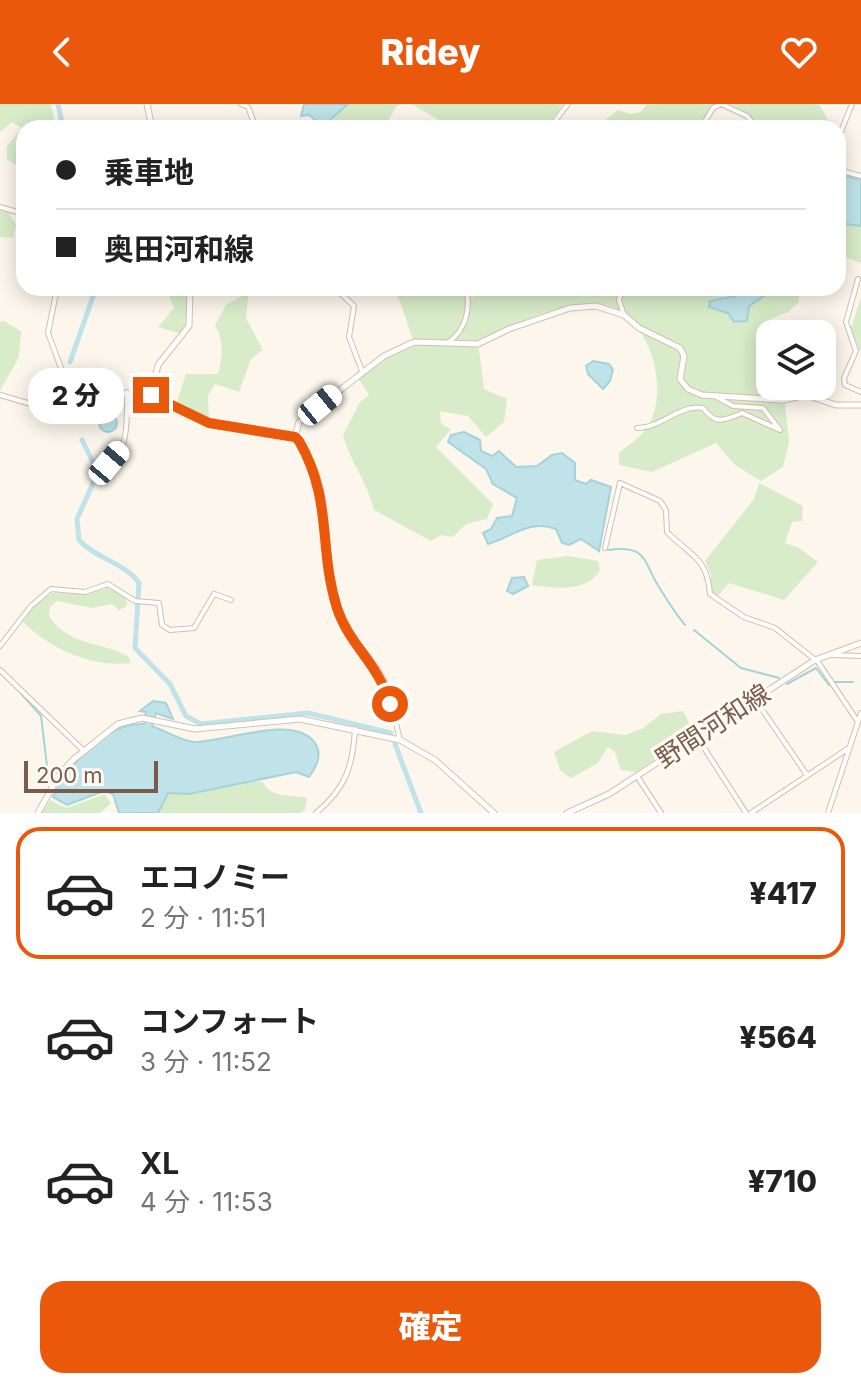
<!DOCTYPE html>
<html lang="ja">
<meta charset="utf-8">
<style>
body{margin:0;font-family:Inter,"Noto Sans JP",sans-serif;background:#f2f2f2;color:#222;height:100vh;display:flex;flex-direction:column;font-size:30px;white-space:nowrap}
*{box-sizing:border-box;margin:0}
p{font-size:26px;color:#767676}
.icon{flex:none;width:44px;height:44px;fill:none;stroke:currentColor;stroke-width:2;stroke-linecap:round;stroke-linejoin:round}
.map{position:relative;height:709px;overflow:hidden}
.side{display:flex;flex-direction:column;background:#fff;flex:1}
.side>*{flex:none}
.banner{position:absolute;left:16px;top:16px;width:830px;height:176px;border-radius:24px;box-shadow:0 4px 20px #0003;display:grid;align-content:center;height:176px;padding:0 40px;background:#fff}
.fabs{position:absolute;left:756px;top:216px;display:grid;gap:16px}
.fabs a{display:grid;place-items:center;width:80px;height:80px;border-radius:16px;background:#fff;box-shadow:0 4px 20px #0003;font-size:40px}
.scale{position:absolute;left:24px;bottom:20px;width:134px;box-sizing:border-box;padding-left:8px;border:4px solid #7a5c4d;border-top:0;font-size:22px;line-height:28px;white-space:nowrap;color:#7a5c4d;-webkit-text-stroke:6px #fffaf3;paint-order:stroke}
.end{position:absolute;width:36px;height:36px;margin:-18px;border:10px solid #ea580c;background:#fff;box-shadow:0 0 0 4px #fff}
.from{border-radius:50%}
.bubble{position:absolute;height:56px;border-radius:24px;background:#fff;box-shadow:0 4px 20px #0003;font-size:26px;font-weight:800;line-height:56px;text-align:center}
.car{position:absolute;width:24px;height:48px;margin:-24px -12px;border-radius:10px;box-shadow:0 0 6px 2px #0007;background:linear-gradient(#fff 24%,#345 0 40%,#fff 0 76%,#345 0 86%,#fff 0)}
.banner b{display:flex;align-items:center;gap:28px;height:76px;font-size:30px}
.banner b+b{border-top:2px solid #e0e0e0}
.banner i{width:20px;height:20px;background:#222}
ul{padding:14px 0 0;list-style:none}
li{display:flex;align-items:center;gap:24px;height:132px;margin:0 16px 12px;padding:0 24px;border:4px solid transparent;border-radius:24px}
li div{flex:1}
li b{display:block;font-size:30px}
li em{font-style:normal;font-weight:800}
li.selected{border-color:#ea580c}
li>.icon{width:72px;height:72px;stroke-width:1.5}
.button{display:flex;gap:16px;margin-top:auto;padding:16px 40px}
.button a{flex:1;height:92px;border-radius:24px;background:#ea580c;color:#fff;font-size:32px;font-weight:800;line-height:92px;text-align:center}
header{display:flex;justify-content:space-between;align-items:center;height:104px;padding:0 40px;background:#ea580c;color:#fff;font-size:36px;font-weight:800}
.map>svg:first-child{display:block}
.green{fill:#d8ecc9}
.water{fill:#bfe3e8;stroke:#a5d3da;stroke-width:2}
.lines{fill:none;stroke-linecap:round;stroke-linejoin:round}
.stream{stroke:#a5d3da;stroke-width:2}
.canal{stroke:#bfe3e8;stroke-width:5}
.street-casing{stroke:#d1beb0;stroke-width:6}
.secondary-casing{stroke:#d6c0b0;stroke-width:7}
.street{stroke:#fff;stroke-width:4}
.secondary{stroke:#fff;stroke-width:5}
.route{stroke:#ea580c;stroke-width:10}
.labels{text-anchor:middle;stroke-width:7;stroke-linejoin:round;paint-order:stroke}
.street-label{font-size:26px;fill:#7a5c4d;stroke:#fffaf3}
</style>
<header><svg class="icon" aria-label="back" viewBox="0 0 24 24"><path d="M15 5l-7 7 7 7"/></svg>Ridey<svg class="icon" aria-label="heart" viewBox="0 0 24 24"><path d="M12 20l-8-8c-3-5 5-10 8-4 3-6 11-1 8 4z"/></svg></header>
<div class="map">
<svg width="861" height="709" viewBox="0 0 861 709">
<rect width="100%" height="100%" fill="#fdf6ec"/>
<path class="green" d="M 0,0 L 51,0 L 56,24 L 24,24 L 24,67 L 7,55 L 7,42 L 22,24 L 12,18 L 0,28 Z
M 348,0 L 398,0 L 384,24 L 337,24 L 333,12 Z
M 411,0 L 563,0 L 546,24 L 444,24 L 444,19 Z
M 647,0 L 714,0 L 696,24 L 595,24 L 618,6 L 630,10 L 641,8 Z
M 728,0 L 819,0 L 833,24 L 759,24 L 748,10 Z
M 0,106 L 9,109 L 16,121 L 13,134 L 0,133 Z
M 838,110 L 844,120 L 861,122 L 861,159 L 838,150 Z
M 166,184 L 188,184 L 187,221 L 181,230 L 158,223 L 174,204 Z
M 244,184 L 249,184 L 246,214 L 263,246 L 251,255 L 239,288 L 215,280 L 208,292 L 209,316 L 176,301 L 186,270 L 218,270 C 223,252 224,238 215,221 L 226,201 L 242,192 Z
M 393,184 L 437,184 L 473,193 L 471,184 L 742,184 L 735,192 L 722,193 L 709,202 C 738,214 752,200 776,184 L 784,188 L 787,184 L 798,184 L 799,198 L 788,208 L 771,215 L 764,240 L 770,248 L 770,282 L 788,282 L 784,290 L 789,338 L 783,363 L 761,377 L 735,361 L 716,339 L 652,368 L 619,361 L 619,349 C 628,341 641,333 647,324 C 672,284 649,208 600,200 C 565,195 509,222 478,238 L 484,285 L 507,295 L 504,318 L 486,333 L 468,312 L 440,307 L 441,320 L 451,325 L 436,343 L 493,400 L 487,415 L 466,420 L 453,433 L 441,431 L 431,437 L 374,406 C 368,379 350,358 343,331 L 360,298 L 369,291 L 359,275 L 386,255 L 416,241 C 406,221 404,202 393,184 Z
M 861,193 L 861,246 L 859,247 L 851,224 Z
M 4,217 L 21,227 L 19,253 L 0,287 L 0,218 Z
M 759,379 L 803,402 L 802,417 L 792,418 L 785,439 L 799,444 L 818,458 L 784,496 L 729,479 L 717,493 L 711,489 L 711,471 L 705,457 L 754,395 Z
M 568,452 L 598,457 L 600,466 C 587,489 554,484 532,481 L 537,456 Z
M 108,484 L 126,494 L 127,502 L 119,506 L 112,500 L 92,504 L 57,497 L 50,503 L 49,512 C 68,542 100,537 128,552 L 131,559 C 93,564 50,545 23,518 L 33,503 L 52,489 L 85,490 Z
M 683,607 L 694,629 L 636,668 L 621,666 L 615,648 L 608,643 L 598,659 L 571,674 L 560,666 L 554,648 L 592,627 L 625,631 L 642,625 L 661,610 Z
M 244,677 L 263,678 C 271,695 290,690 307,694 L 305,706 L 300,709 L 158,709 L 167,689 L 189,690 Z
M 105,690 L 111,699 L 100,709 L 42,709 L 50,696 L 66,704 Z"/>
<path class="water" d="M 304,0 L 348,0 L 329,17 L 319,19 L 309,11 L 301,12 Z
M 838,70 L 861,76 L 861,122 L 844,120 L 838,110 Z
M 742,184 L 787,184 L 784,188 L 776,184 L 749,202 L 747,217 L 734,218 L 728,209 L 709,203 L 710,197 L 735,192 Z
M 593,257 L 609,260 L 613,266 L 610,277 L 603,285 L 588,270 L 586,262 Z
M99 319a9 9 0 1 1 18 0a9 9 0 1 1-18 0Z
M 464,328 L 480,336 L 481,347 L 492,352 L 499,347 L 516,363 L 537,362 L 552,351 L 562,349 L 575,359 L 575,376 L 586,380 L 591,376 L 611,383 L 599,447 L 581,435 L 569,441 L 562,439 L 556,425 C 530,414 509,435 488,440 L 483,429 L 491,425 L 497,414 L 512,412 L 517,394 L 493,380 L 486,365 L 448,338 L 451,331 Z
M 524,473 L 528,482 L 513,490 L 507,487 L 512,474 Z
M 153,597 L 166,599 L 173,615 L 156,609 L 152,622 C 166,627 183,638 196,638 C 227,637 295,610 315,639 C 323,651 316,663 309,673 L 296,668 L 189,690 L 168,689 L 158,709 L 119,709 L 113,690 L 104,687 L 67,701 L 53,693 C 68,661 105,619 144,620 L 146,608 L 140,607 Z"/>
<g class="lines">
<path class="stream" d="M 608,446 C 648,441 642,456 659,483 C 667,496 675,509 685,521
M 694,526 L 741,564 L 779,574
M 834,578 L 853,578
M 787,580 L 816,564 L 829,581
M 18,586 L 41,612 L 49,679"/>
<path class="canal" d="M 58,0 L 63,24
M 70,258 L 96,184
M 82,336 L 98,368 L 77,415 L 79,436 C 96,455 124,458 139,479 L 135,544 L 170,580 L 186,612 L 201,620 L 308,609 L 391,629
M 395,640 L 421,709"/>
<g class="street-casing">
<path id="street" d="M 241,0 L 248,3 L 256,24
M 566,24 L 555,17 L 568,0
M 701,24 L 713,4 L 721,0 L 747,12 L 757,24
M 838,35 L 852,0
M 838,66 L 861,72
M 0,103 L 24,110
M 858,175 L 846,218 L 856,247 L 844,274 L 845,281 L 861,288
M 57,184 L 48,229 L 61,264 L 60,272 C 81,293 123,288 151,291
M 335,184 L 354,202 L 349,233 L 362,267
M 622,184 L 619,196 L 624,211
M 450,237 C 466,225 471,204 466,184
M 0,291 L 58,308 L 80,299 L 94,287
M 637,324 C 662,324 679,300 703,304 C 716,321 723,317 742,309 L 780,326 L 763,304 L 733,302 L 713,291
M 295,333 C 337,378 320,449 337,504 C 346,533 371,550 384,576 C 392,594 395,617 400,636
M 94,364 C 131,360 127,316 127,288
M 605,444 L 620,379 L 660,397 L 666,406 L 667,428 C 690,452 707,452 710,490 L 744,513 L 775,524 L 818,558 L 858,618
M 0,542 L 31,502 L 51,485 L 85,488 L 108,480 L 135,497 L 159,499 L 162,521 L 170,526 L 194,524 L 214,490 L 231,496
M 832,551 L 861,552
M 0,566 L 84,647
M 755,595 L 807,671
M 697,633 L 746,709
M 637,672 L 661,709
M 316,709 C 345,685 353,663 355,625
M 751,709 L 849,644
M 828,709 L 861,609"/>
</g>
<g class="secondary-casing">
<path id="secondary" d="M 147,0 L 152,24
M 190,184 L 189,222 L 158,261 L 151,291 L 209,319 L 295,333 L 299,318 L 384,252 L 414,238 L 478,240 L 509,225 L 570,204 L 596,202 L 624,211 L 639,224 L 680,244 L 684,252 L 680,275 L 688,285 L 702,291 L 784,296 L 806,291 L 836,301 L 861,301
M 38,709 L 59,671 L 74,655 L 118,620 L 142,614 L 195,625 L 300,615 L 400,636 L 435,656 L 494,709
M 567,709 L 609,690 L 815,556 L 861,539"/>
</g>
<use href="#street" class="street"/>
<use href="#secondary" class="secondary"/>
</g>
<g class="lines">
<path class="route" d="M 151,291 L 209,319 L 295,333 L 299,337 C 333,396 318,443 337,504 C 349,541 379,560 390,600"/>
</g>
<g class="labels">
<g class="street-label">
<text transform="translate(713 622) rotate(-33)" y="9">野間河和線</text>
</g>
</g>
</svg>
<div class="fabs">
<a><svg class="icon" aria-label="layers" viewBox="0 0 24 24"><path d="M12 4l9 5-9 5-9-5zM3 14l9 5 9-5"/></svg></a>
</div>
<div class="scale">200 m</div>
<i class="end from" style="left:390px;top:600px"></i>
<i class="end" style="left:151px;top:291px"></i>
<div class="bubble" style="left:28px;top:264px;width:96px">2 分</div>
<i class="car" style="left:320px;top:301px;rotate:51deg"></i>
<i class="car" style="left:109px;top:359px;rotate:40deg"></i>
<div class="banner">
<b><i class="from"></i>乗車地</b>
<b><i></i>奥田河和線</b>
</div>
</div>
<section class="side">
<ul>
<li class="selected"><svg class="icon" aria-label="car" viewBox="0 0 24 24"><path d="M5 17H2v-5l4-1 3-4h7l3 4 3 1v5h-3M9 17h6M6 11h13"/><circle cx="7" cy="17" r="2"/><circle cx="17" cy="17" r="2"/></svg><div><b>エコノミー</b><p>2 分 · 11:51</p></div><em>¥417</em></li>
<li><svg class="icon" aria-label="car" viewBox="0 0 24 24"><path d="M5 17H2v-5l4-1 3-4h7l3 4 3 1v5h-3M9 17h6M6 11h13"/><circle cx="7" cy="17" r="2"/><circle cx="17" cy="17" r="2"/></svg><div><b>コンフォート</b><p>3 分 · 11:52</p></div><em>¥564</em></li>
<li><svg class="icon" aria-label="car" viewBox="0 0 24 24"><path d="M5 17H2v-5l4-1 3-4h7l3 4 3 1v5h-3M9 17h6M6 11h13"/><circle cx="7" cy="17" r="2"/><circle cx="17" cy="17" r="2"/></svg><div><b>XL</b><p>4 分 · 11:53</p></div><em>¥710</em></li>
</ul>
<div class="button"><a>確定</a></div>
</section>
